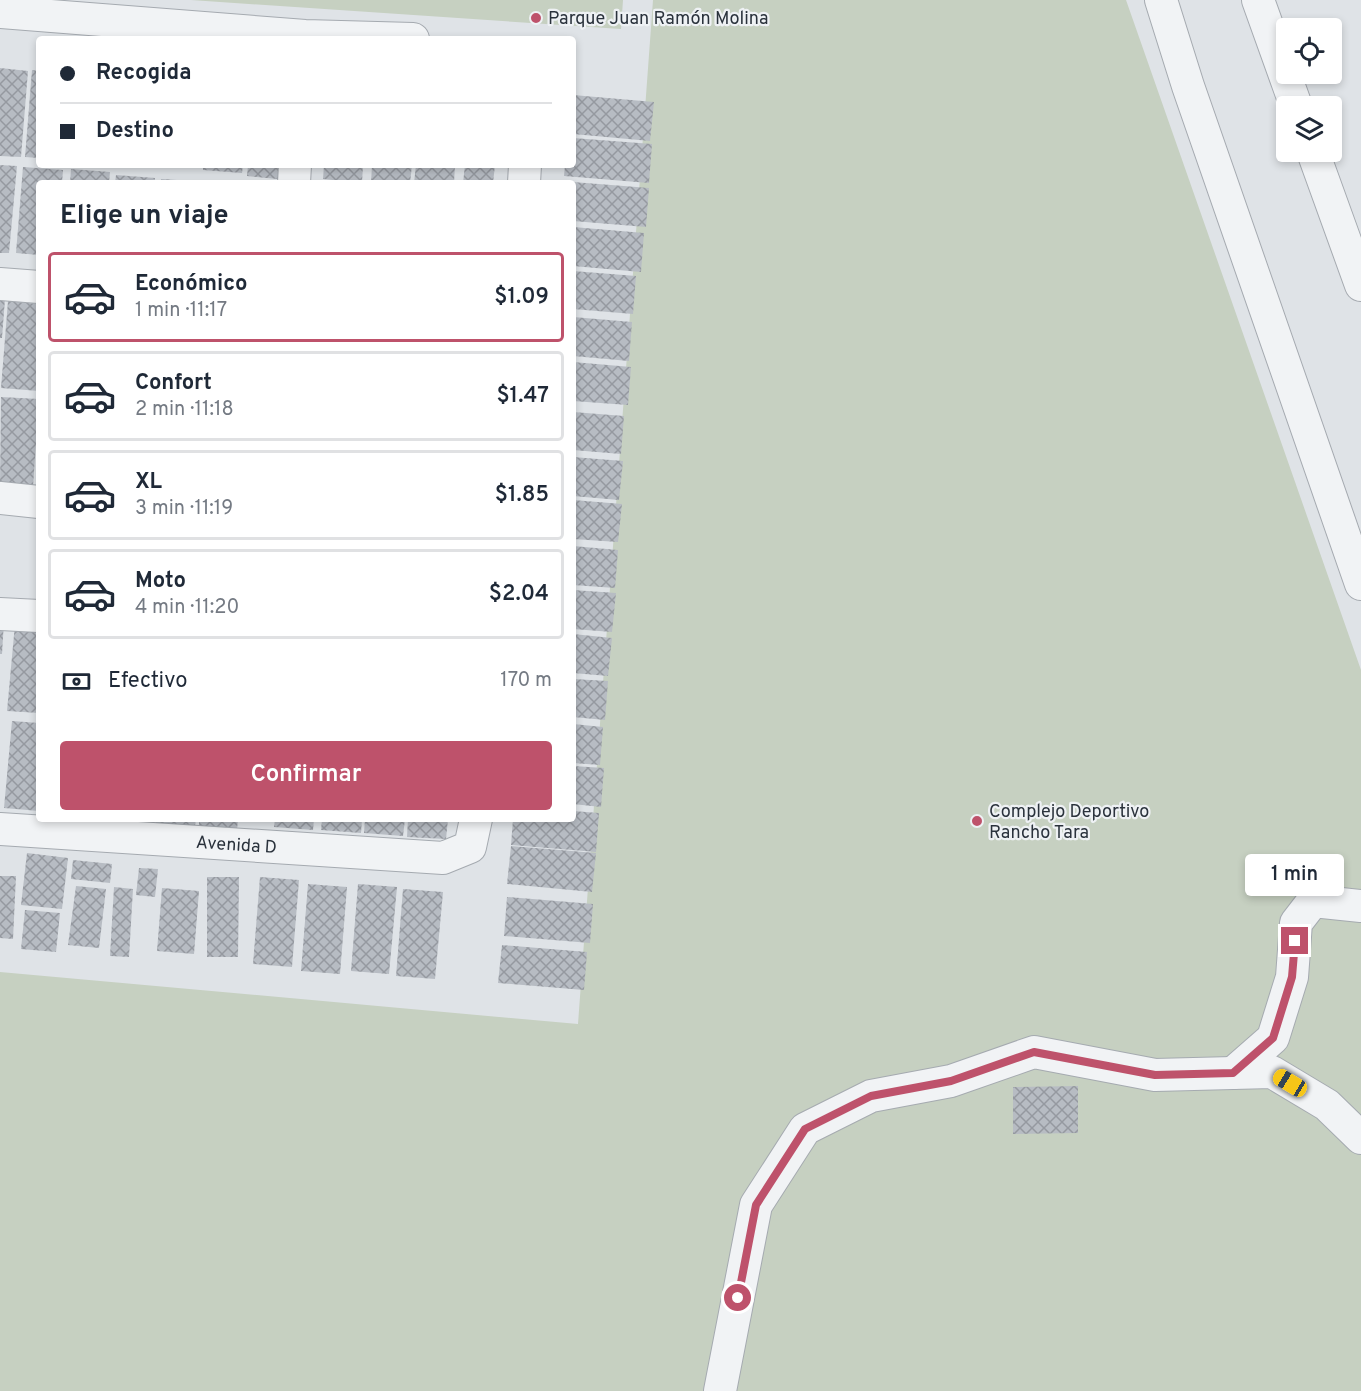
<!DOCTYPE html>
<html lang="es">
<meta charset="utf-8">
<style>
body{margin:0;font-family:Overpass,sans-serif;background:#f6f6f7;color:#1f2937;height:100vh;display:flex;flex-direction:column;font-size:22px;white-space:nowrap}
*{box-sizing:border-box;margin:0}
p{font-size:20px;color:#747a83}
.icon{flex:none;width:33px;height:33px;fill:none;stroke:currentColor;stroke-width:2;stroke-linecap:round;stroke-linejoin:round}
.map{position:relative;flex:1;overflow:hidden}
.side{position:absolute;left:36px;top:180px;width:540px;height:642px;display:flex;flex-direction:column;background:#fff;border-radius:6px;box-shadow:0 3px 9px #0003}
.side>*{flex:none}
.guide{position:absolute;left:36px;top:36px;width:540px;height:132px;border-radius:6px;box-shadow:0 3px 9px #0003;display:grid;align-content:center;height:132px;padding:0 24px;background:#fff}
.tools{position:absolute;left:1276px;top:18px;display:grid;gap:12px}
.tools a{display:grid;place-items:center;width:66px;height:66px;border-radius:6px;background:#fff;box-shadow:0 3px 9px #0003;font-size:30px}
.end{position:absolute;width:27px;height:27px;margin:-14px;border:8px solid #be526b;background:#fff;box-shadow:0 0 0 3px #fff}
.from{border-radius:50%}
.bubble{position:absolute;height:42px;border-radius:6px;background:#fff;box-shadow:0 3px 9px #0003;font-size:20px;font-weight:600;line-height:42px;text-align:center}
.car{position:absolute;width:18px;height:36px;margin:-18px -9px;border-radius:8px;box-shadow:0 0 4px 2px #0007;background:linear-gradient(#f5c518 24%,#345 0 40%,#f5c518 0 76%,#345 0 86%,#f5c518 0)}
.guide b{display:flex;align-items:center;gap:21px;height:57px;font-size:22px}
.guide b+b{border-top:2px solid #e0e1e3}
.guide i{width:15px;height:15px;background:#1f2937}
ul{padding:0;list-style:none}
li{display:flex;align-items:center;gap:18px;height:90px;margin:0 12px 9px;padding:0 12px;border:3px solid #e0e1e3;border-radius:6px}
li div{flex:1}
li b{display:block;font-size:22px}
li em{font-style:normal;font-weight:600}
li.on{border-color:#be526b}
li>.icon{width:54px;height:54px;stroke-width:1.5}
h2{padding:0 24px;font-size:27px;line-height:72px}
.pay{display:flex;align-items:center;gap:15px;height:66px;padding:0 24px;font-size:22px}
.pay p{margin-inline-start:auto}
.button{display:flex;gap:12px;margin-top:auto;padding:12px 24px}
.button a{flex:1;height:69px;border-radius:6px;background:#be526b;color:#fff;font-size:24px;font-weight:600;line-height:69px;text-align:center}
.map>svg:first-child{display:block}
.garden{fill:#c6d0c1}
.building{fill:url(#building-cross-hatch)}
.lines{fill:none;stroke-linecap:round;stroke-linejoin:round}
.minor-casing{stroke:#a5aab0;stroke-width:34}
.minor{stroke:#f1f3f5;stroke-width:32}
.route{stroke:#be526b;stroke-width:8}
.poi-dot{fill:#be526b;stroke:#eef1f4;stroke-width:2}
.labels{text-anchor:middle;stroke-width:4.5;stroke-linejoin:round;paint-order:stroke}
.poi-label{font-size:18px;fill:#2a323c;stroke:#eef1f4;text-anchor:start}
.street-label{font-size:18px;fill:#2a323c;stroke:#eef1f4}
</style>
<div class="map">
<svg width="1361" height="1391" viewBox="0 0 1361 1391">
<defs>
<pattern id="building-cross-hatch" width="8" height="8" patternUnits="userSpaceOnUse" patternTransform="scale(1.5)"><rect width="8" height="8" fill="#b7bcc3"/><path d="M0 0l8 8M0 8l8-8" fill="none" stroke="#9599a0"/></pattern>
</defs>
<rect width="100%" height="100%" fill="#dfe3e7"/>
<path class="garden" d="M 191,0 L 623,0 L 621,29 Z
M 653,0 L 1126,0 L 1361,670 L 1361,1391 L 0,1391 L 0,972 L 578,1024 Z"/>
<path class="building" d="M 0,68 L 28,71 L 21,157 L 0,156 Z
M 32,70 L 39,71 L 39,158 L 25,157 Z
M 573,95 L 654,102 L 650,141 L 573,134 Z
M 573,138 L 652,144 L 649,183 L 564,176 L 565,165 L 573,165 Z
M 0,165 L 17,166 L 9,253 L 0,253 Z
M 179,165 L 196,165 L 196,168 L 179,167 Z
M 203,165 L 243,165 L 242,173 L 203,170 Z
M 248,165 L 288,165 L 287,180 L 247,176 Z
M 324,165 L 363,165 L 362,183 L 323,179 Z
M 372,165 L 412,165 L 410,183 L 371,183 Z
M 416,165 L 455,165 L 454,183 L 414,183 Z
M 465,165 L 495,165 L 493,183 L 463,183 Z
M 23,167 L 63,170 L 62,183 L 39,183 L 39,255 L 16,253 Z
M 71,169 L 110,172 L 109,183 L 70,183 Z
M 116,175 L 155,178 L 154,183 L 115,183 Z
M 161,179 L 193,181 L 193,183 L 161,183 Z
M 573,182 L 649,188 L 646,227 L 573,221 Z
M 573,227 L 644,233 L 641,272 L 573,266 Z
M 573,271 L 636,276 L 633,314 L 573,309 Z
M 0,299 L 5,299 L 2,338 L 0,338 Z
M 8,301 L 39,304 L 39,391 L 1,388 Z
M 573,317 L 632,322 L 629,361 L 573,356 Z
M 573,362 L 631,367 L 628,405 L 573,401 Z
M 1,397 L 39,399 L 33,487 L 0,484 Z
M 573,412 L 624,416 L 621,454 L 573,450 Z
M 573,457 L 623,461 L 619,500 L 573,496 Z
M 573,500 L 622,504 L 618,542 L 573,539 Z
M 573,546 L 618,550 L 615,588 L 573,585 Z
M 573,590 L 616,593 L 612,632 L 573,629 Z
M 0,621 L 4,621 L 2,654 L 0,654 Z
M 15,624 L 39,626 L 39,713 L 7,711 Z
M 573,634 L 612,638 L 608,676 L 573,673 Z
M 573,679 L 608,681 L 605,720 L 573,717 Z
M 12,721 L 39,723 L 39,811 L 4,808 Z
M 573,724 L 603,727 L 600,765 L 573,763 Z
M 573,766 L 604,768 L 601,807 L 573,804 Z
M 573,811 L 599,813 L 596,852 L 511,845 L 513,819 L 573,819 Z
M 156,819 L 196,819 L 195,826 L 156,823 Z
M 199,819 L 238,819 L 237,830 L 199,827 Z
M 275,819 L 314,819 L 313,830 L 274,827 Z
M 322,819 L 362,819 L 361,833 L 321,830 Z
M 365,819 L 405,819 L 403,836 L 364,833 Z
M 408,819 L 448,819 L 446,839 L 407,837 Z
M 511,846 L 596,853 L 592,892 L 507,884 Z
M 27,853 L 68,858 L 62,909 L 21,905 Z
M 73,860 L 112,864 L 110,883 L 71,879 Z
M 139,868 L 158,869 L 155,897 L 136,895 Z
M 0,876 L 16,876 L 13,939 L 0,938 Z
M 207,877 L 239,877 L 238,957 L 207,957 Z
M 260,877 L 299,880 L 292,967 L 253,964 Z
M 308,884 L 347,887 L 340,974 L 301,971 Z
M 358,884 L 397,887 L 389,974 L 351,971 Z
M 76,886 L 106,889 L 99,948 L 68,945 Z
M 114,887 L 133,889 L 129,957 L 110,956 Z
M 162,888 L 199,891 L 194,954 L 157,951 Z
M 403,889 L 443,892 L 435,979 L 396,976 Z
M 507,897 L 593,904 L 590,943 L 504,936 Z
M 25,910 L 60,913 L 56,952 L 21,949 Z
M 502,945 L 587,952 L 584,990 L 498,983 Z
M 1078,1086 L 1078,1133 L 1013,1134 L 1013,1087 Z"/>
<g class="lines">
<g class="minor-casing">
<g id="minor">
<path d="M 1161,0 L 1188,86 L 1361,584"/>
<path d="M 1258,0 L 1296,106"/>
<path d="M 0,12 L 305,36 L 413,39"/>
<path d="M 1313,152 L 1361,285"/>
<path d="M 294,183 L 295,165"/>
<path d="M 524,183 L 525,165"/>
<path d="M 0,284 L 39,287"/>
<path d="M 0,498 L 39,502"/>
<path d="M 0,614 L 39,616"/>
<path id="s1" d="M 0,829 L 443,858 L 470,847 L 476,819"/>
<path d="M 1233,1073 L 1273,1038 L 1292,977 L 1296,923 L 1313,901 L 1361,906"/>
<path d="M 720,1391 L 756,1205 L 805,1129 L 871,1096 L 951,1081 L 1034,1052 L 1155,1075 L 1272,1072 L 1327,1105 L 1361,1138"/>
</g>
</g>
<use href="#minor" class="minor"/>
</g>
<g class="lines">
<path class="route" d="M 738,1298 L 756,1205 L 805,1129 L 871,1096 L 951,1081 L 1034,1052 L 1155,1075 L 1233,1073 L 1273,1038 L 1292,977 L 1295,941"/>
</g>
<g class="poi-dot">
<circle cx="536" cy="18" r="6"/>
<circle cx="977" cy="821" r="6"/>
</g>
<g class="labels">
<g class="poi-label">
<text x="548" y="24">Parque Juan Ramón Molina</text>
<text x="989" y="817">Complejo Deportivo<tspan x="989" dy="21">Rancho Tara</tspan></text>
</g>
<g class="street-label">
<text dy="6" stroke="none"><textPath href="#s1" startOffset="237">Avenida D</textPath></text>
</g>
</g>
</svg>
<div class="tools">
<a><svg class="icon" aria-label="locate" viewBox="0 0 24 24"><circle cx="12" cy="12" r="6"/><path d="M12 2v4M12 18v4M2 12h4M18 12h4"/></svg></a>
<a><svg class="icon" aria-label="layers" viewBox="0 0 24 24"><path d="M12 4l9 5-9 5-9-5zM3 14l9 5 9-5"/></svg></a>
</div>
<i class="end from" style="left:738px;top:1298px"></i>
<i class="end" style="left:1295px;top:941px"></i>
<div class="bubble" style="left:1245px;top:854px;width:99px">1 min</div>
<i class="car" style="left:1290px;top:1083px;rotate:301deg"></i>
<div class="guide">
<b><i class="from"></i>Recogida</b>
<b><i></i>Destino</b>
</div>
<section class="side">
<h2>Elige un viaje</h2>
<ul>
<li class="on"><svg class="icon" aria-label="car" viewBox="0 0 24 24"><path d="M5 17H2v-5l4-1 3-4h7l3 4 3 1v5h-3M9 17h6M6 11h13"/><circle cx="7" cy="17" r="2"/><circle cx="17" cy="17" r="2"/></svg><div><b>Económico</b><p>1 min · 11:17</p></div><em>$1.09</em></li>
<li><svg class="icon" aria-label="car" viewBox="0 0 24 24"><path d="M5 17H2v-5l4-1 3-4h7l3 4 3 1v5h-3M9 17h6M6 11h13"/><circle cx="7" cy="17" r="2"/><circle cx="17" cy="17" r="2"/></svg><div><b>Confort</b><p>2 min · 11:18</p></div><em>$1.47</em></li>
<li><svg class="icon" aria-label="car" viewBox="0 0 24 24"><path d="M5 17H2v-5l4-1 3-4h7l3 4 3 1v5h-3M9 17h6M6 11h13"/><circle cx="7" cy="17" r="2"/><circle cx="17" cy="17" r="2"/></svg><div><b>XL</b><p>3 min · 11:19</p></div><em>$1.85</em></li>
<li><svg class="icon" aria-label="car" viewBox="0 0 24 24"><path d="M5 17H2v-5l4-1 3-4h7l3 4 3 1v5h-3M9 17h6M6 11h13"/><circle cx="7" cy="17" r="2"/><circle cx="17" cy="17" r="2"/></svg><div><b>Moto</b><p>4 min · 11:20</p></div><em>$2.04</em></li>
</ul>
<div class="pay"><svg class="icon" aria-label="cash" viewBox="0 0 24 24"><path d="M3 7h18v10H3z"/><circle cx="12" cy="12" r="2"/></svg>Efectivo<p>170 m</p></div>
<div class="button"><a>Confirmar</a></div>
</section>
</div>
